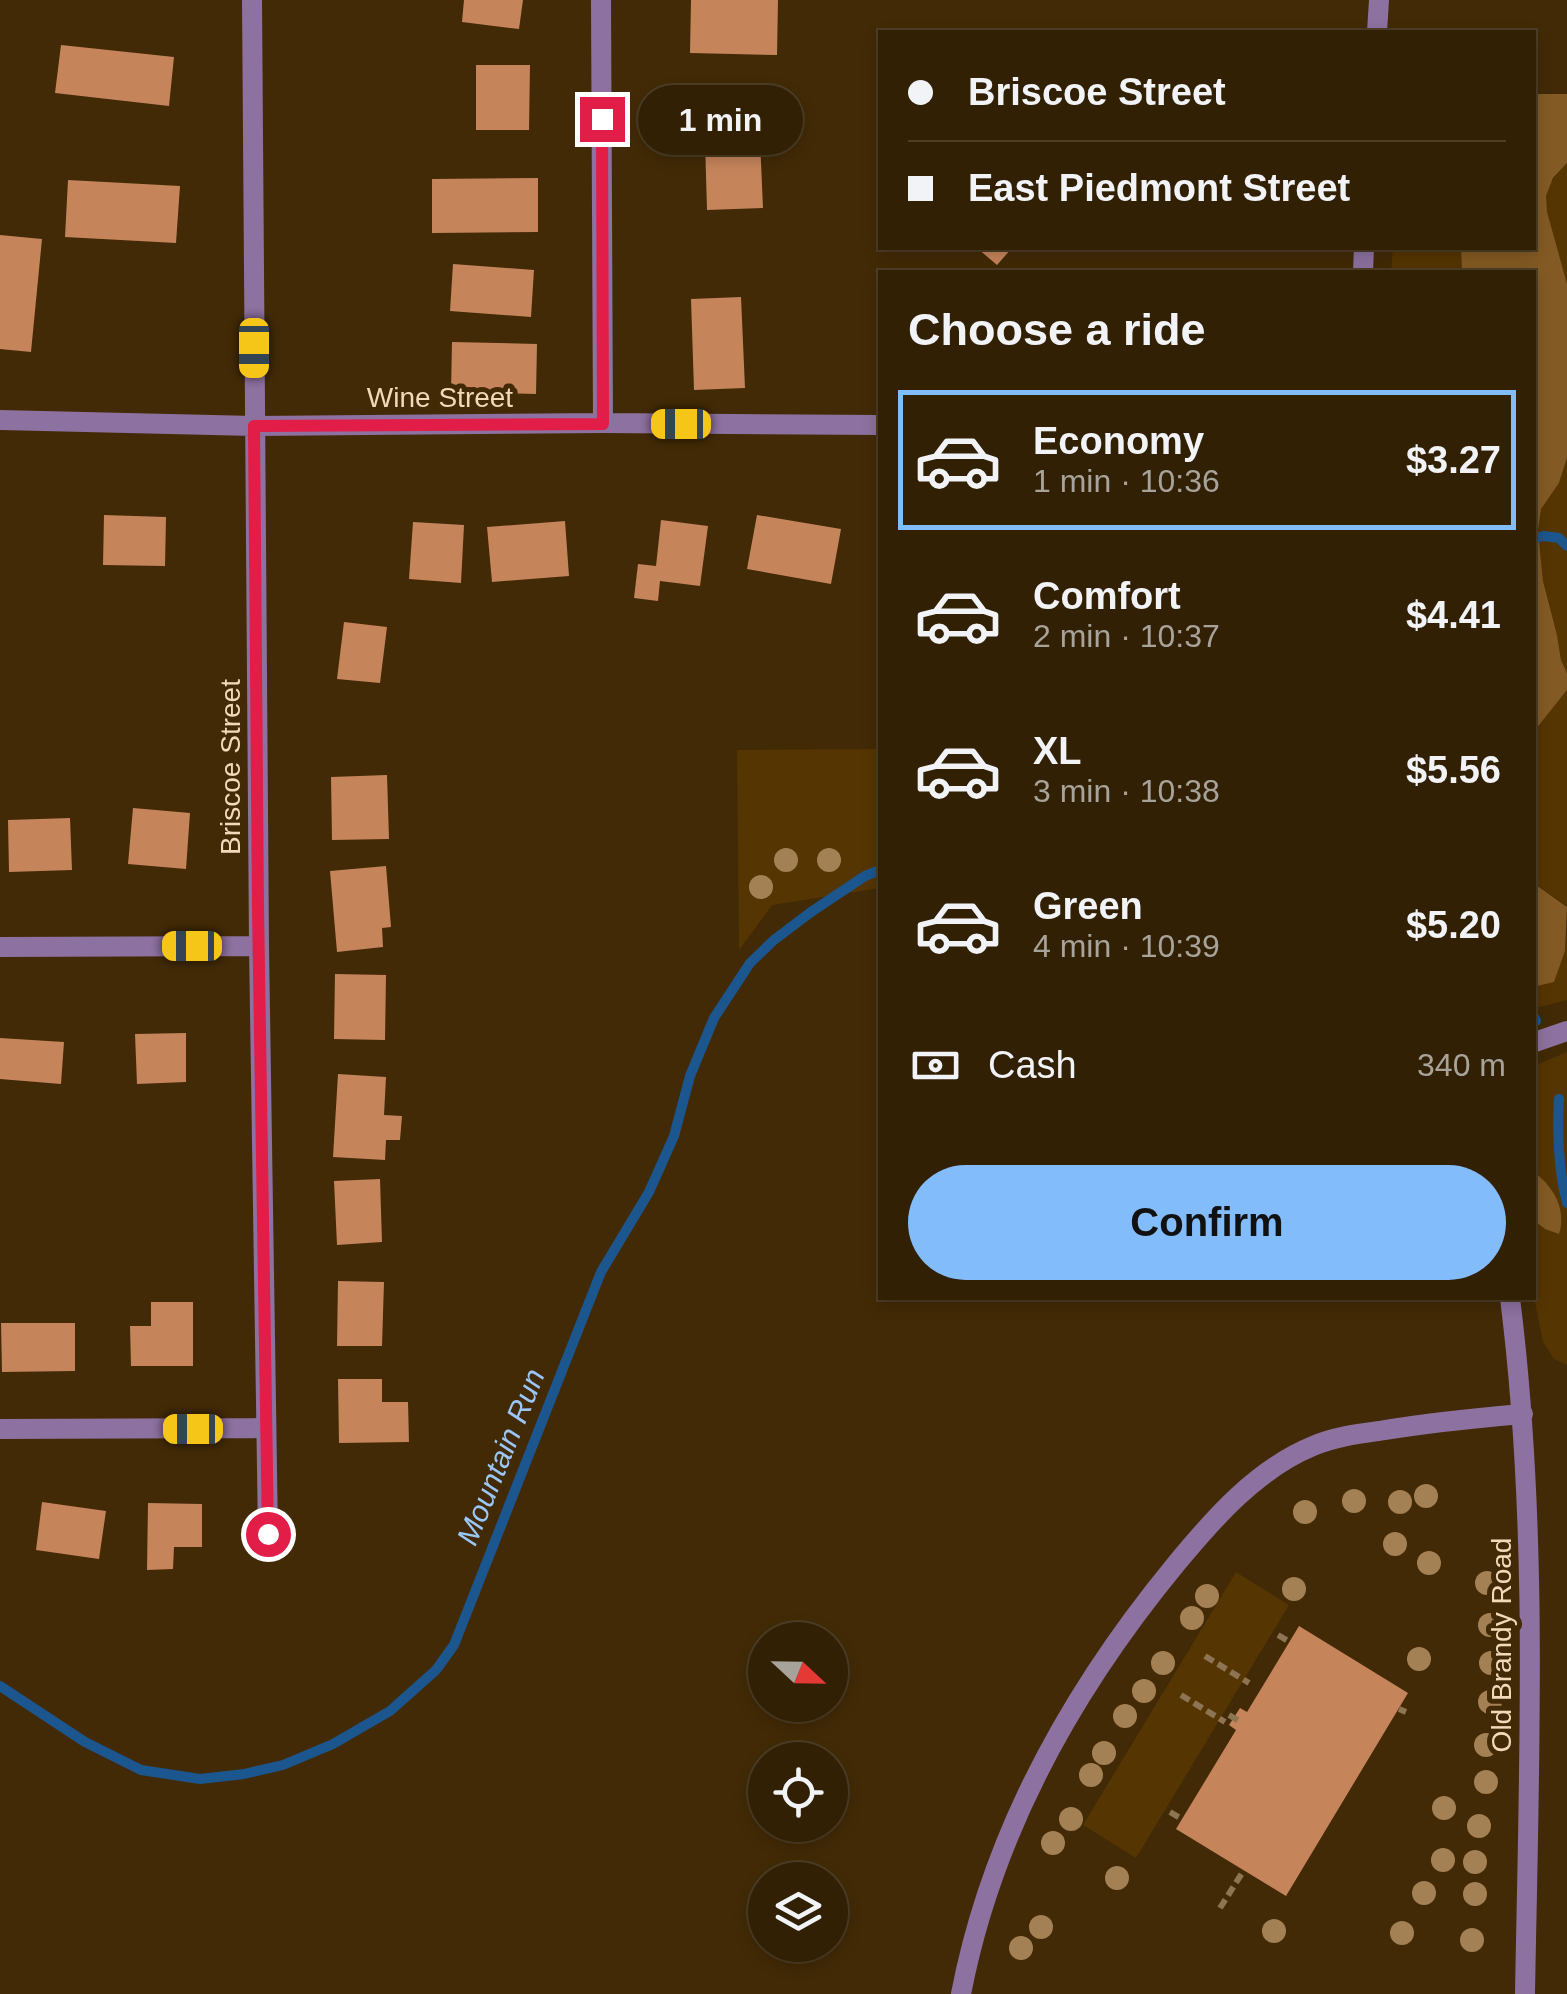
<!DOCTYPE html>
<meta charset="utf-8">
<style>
body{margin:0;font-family:Arial,sans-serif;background:#3a280e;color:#f1f3f6;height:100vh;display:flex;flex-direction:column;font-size:38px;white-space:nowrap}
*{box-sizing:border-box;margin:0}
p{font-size:32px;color:#a8a39a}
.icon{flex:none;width:55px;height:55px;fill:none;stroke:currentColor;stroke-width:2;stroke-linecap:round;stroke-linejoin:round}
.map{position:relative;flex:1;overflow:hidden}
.details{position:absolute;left:878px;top:270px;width:658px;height:1030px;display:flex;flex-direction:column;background:#322004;border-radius:0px;box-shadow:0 5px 15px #0003,0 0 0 2px #4d3e26}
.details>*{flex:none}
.banner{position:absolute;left:878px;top:30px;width:658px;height:220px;border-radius:0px;box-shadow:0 5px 15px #0003,0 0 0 2px #4d3e26;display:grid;align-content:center;height:220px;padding:0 30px;background:#322004}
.needle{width:65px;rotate:112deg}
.tools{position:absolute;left:748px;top:1622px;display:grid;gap:20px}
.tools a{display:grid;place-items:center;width:100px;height:100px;border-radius:50%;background:#322004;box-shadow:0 5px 15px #0003,0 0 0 2px #4d3e26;font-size:50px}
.end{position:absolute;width:45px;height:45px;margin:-22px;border:12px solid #e11d48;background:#fff;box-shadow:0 0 0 5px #fff}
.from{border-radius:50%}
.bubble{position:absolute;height:70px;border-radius:35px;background:#322004;box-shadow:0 5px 15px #0003,0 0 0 2px #4d3e26;font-size:32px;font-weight:600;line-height:70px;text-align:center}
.car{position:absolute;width:30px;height:60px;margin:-30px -15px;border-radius:12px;box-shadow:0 0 8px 2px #0007;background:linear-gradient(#f5c518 24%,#345 0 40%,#f5c518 0 76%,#345 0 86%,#f5c518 0)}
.banner b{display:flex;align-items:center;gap:35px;height:95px;font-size:38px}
.banner b+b{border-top:2px solid #4d3e26}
.banner i{width:25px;height:25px;background:#f1f3f6}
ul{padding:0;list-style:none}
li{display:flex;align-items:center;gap:30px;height:140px;margin:0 20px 15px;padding:0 10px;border:5px solid transparent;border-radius:0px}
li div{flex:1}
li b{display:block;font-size:38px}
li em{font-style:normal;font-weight:600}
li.current{border-color:#83bcfb}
li>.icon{width:90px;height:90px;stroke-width:1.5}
h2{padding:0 30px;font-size:45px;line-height:120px}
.pay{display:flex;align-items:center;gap:25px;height:110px;padding:0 30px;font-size:38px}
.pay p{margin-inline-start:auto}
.primary-button{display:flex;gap:20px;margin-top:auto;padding:20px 30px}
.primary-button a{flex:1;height:115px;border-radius:60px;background:#83bcfb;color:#111;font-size:40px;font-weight:600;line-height:115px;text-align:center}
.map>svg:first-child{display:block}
.green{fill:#553502}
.forest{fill:#835a23}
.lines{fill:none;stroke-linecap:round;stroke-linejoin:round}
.stream{stroke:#1c568f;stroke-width:10}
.building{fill:#c6845b}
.path{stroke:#8d7452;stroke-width:6;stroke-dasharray:10 5;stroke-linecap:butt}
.minor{stroke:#8d71a0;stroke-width:20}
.tertiary{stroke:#8d71a0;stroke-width:20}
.tree{fill:#a48154}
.route{stroke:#e11d48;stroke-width:12}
.labels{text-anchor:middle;stroke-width:10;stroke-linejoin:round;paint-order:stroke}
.street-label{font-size:28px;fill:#f3d9ba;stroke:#422a06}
.water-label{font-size:30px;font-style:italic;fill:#9ac6f8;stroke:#422a06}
</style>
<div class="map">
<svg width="1567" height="1994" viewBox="0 0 1567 1994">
<rect width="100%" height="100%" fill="#422a06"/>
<path class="green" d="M 1567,163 L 1567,284 C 1559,268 1544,214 1546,197 C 1548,183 1558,173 1567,163 Z
M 1393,248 L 1461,248 L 1462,272 L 1391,272 Z
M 1567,458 L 1567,673 L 1561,660 L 1557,635 L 1543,581 L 1538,530 L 1541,509 L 1559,483 Z
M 1567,690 L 1567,906 L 1533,882 L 1532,727 L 1535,729 Z
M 880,749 L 880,888 L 772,905 L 739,950 L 737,750 Z
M 1567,928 L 1567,1000 L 1540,1007 L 1533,1007 L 1532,987 L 1554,982 L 1565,951 Z
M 1567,1052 L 1567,1365 L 1554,1359 L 1543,1342 L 1533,1292 L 1532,1220 L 1545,1229 L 1537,1174 L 1533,1171 L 1532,1067 Z
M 1236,1572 L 1289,1605 L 1136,1858 L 1083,1825 Z"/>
<path class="forest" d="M 1533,94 L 1567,94 L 1567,163 L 1553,178 L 1546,196 L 1547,212 L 1567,284 L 1567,458 L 1559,483 L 1541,509 L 1538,530 L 1543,581 L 1557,635 L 1561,660 L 1567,673 L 1567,690 L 1535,730 L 1532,727 L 1532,272 L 1462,272 L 1461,248 L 1532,248 Z
M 1532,882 L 1567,907 L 1565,951 L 1554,982 L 1533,987 Z
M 1532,1171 C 1553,1185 1567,1209 1559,1234 L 1545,1229 L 1533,1220 Z"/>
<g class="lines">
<path class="stream" d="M 1532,539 L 1544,536 L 1559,538 L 1567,546
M 1532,1013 L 1536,1021
M 1559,1099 C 1557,1134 1558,1168 1567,1203
M 0,1686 L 85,1742 L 141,1770 L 200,1779 L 244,1774 L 283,1765 L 333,1744 L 390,1711 L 436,1670 L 454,1645 L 601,1272 L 649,1192 L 674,1136 L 690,1076 L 714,1018 L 750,963 L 774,940 L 811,912 L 865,876 L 880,870"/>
</g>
<path class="building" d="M 464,0 L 523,0 L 519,29 L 462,22 Z
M 691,0 L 778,0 L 777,55 L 690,53 Z
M 61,45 L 174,57 L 169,106 L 55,93 Z
M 476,65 L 530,65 L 529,130 L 476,130 Z
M 760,139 L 763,208 L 707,210 L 705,141 Z
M 538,178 L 538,232 L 432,233 L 432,179 Z
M 68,180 L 180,186 L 176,243 L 65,237 Z
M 0,235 L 42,239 L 31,352 L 0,349 Z
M 977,248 L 1012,248 L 997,265 Z
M 453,264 L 534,270 L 531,317 L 450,311 Z
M 741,297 L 745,388 L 694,390 L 691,299 Z
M 452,342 L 537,344 L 536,394 L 451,392 Z
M 104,515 L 166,517 L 165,566 L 103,565 Z
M 757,515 L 841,529 L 831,584 L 747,569 Z
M 661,520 L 708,526 L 700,586 L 660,581 L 658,601 L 634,598 L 638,564 L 656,566 Z
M 565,521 L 569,576 L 492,582 L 487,527 Z
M 413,522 L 464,525 L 461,583 L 409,579 Z
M 344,622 L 387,627 L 380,683 L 337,679 Z
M 387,775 L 389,839 L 332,840 L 331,777 Z
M 133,808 L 190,813 L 186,869 L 128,864 Z
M 70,818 L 72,870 L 9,872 L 8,820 Z
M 386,866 L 391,927 L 382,928 L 383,947 L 337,952 L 330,871 Z
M 335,974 L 386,975 L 385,1040 L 334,1039 Z
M 186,1033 L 186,1082 L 137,1084 L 135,1034 Z
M 0,1038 L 64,1042 L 61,1084 L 0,1079 Z
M 338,1074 L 386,1077 L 384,1115 L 402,1116 L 400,1140 L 386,1140 L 385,1160 L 333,1157 Z
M 380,1179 L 382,1242 L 337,1245 L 334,1181 Z
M 338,1281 L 384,1282 L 382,1346 L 337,1346 Z
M 151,1302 L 193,1302 L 193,1366 L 131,1366 L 130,1326 L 151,1326 Z
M 1,1323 L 75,1323 L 75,1371 L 2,1372 Z
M 338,1379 L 382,1379 L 382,1402 L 408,1402 L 409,1442 L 339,1443 Z
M 42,1502 L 106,1511 L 99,1559 L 36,1550 Z
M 148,1503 L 202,1504 L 202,1547 L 174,1547 L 173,1569 L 147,1570 Z
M 1299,1626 L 1408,1693 L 1286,1896 L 1176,1829 L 1236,1730 L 1229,1725 L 1240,1708 L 1247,1712 Z"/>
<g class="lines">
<path class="path" d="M 1278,1635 L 1290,1642
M 1205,1656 L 1249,1683
M 1181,1695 L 1225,1722
M 1399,1709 L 1406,1712
M 1229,1715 L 1241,1722
M 1170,1812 L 1182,1819
M 1220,1908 L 1244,1870"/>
<path class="minor" d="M 252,0 L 259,946 L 268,1534
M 601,0 L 603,423
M 0,420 L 254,426 L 603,423 L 880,425
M 0,947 L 259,946
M 1532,1043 L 1567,1031
M 0,1429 L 265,1428
M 961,1994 C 992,1833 1073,1689 1176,1564 C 1214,1518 1257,1469 1313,1446 C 1334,1437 1357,1434 1379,1431 C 1427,1423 1475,1418 1523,1414"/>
<path class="tertiary" d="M 1377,32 L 1379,0
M 1363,272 L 1364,248
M 1510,1298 C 1539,1528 1529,1762 1525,1994"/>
</g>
<g class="tree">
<circle cx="786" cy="860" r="12"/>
<circle cx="829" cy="860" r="12"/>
<circle cx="761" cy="887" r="12"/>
<circle cx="1426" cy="1496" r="12"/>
<circle cx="1354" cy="1501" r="12"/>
<circle cx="1400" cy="1502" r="12"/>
<circle cx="1305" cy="1512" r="12"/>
<circle cx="1395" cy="1544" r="12"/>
<circle cx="1429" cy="1563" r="12"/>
<circle cx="1487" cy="1583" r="12"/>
<circle cx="1294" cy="1589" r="12"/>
<circle cx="1207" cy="1596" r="12"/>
<circle cx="1192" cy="1618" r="12"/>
<circle cx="1490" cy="1625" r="12"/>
<circle cx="1419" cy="1659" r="12"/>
<circle cx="1163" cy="1663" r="12"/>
<circle cx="1491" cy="1663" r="12"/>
<circle cx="1144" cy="1691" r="12"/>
<circle cx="1490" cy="1702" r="12"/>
<circle cx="1125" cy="1716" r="12"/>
<circle cx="1486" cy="1745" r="12"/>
<circle cx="1104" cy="1753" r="12"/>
<circle cx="1091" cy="1775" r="12"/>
<circle cx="1486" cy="1782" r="12"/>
<circle cx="1444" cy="1808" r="12"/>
<circle cx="1071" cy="1819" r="12"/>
<circle cx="1479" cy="1826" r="12"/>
<circle cx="1053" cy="1843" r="12"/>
<circle cx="1443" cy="1860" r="12"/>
<circle cx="1475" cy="1862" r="12"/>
<circle cx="1117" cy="1878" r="12"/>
<circle cx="1424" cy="1893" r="12"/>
<circle cx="1475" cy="1894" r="12"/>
<circle cx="1041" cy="1927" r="12"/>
<circle cx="1274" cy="1931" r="12"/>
<circle cx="1402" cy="1933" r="12"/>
<circle cx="1472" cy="1940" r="12"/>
<circle cx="1021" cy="1948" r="12"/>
</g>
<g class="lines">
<path class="route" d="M 268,1534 L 258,908 L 254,426 L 603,424 L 602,119"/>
</g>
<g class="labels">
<g class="street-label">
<text x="440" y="407">Wine Street</text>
<text transform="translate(230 767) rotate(-90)" y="10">Briscoe Street</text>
<text transform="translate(1501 1645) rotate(-90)" y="10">Old Brandy Road</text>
</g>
<g class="water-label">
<text transform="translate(501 1457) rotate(-68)" y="10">Mountain Run</text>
</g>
</g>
</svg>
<div class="tools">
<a><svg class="needle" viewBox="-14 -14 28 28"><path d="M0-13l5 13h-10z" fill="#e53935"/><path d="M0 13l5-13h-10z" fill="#a8a39a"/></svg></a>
<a><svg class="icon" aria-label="locate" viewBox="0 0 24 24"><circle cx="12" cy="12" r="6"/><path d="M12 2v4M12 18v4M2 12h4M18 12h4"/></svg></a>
<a><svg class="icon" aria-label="layers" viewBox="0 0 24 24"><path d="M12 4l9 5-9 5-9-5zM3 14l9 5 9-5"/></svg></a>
</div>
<i class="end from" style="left:268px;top:1534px"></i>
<i class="end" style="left:602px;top:119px"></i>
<div class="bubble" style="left:638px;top:85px;width:165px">1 min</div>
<i class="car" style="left:254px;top:348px;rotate:180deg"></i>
<i class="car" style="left:681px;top:424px;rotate:270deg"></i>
<i class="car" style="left:192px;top:946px;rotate:270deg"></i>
<i class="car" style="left:193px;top:1429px;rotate:270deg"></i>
<div class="banner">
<b><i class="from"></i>Briscoe Street</b>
<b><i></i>East Piedmont Street</b>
</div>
<section class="details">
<h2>Choose a ride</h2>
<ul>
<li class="current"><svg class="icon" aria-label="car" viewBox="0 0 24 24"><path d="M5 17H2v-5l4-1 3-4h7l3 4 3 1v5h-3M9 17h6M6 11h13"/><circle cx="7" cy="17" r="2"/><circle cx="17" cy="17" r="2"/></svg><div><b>Economy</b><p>1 min · 10:36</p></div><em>$3.27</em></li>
<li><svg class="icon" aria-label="car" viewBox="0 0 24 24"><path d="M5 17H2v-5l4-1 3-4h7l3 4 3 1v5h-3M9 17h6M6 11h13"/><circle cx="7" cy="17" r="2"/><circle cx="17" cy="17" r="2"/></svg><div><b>Comfort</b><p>2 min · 10:37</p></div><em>$4.41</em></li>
<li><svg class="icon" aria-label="car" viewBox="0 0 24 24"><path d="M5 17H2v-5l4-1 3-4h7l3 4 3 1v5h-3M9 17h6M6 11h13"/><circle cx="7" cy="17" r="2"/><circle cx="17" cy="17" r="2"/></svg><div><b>XL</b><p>3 min · 10:38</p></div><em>$5.56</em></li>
<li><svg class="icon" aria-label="car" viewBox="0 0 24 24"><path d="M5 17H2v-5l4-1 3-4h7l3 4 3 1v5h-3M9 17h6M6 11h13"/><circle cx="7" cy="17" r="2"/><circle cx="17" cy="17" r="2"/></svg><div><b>Green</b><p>4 min · 10:39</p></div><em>$5.20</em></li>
</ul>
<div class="pay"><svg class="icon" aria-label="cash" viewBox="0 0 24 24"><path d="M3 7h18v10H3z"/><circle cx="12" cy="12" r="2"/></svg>Cash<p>340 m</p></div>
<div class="primary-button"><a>Confirm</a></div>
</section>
</div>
